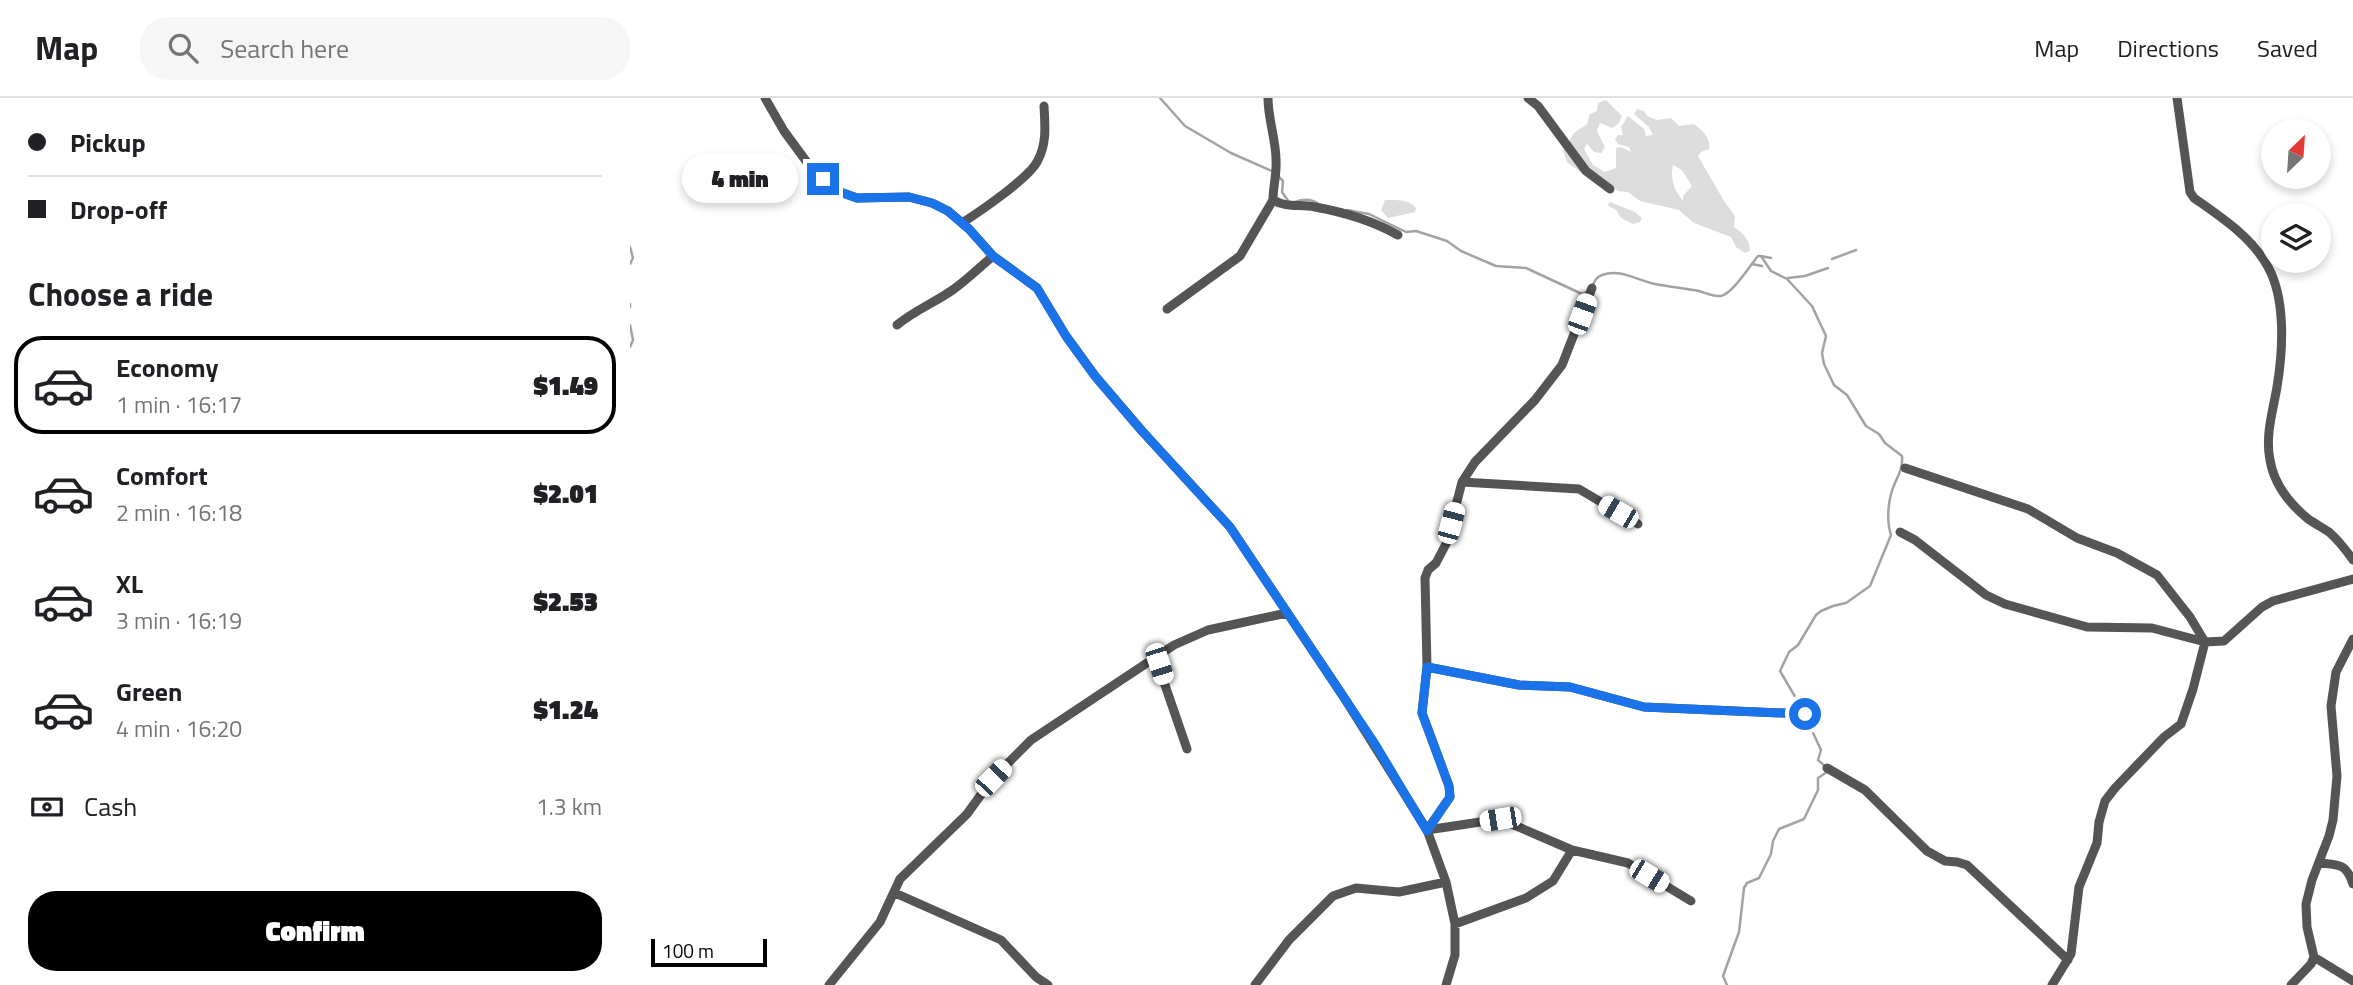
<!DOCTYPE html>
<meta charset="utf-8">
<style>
body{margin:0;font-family:"Titillium Web",sans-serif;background:#f6f6f6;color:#202124;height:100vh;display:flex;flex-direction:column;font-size:26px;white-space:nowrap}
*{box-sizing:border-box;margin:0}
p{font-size:23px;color:#757577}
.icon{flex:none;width:38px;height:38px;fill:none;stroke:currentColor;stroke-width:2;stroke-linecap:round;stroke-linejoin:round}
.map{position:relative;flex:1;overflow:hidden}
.sheet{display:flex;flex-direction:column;background:#fff;width:630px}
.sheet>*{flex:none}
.top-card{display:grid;align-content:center;height:154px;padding:0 28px;background:#fff}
.needle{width:46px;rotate:25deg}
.fabs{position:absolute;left:1631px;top:21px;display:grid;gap:14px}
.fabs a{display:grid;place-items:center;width:70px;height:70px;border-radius:50%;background:#fff;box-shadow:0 4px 10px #0003;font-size:35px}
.scale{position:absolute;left:21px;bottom:18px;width:116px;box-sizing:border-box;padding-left:7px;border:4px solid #000;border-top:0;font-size:19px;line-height:24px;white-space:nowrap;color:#000;-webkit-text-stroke:5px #fff;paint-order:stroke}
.end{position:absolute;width:32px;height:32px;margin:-16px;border:9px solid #1a73e8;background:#fff;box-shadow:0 0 0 4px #fff}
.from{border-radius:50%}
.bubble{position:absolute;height:49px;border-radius:24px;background:#fff;box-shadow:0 4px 10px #0003;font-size:23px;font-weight:800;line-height:49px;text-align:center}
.car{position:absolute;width:21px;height:42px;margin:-21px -10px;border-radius:9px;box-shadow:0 0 5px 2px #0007;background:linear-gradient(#fff 24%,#345 0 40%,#fff 0 76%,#345 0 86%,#fff 0)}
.top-card b{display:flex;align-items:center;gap:24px;height:66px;font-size:26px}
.top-card b+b{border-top:2px solid #e0e0e0}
.top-card i{width:18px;height:18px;background:#202124}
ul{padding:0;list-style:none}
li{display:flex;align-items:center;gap:21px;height:98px;margin:0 14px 10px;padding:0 14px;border:4px solid transparent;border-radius:28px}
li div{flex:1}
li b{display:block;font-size:26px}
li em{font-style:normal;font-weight:800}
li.active{border-color:#000}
li>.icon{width:63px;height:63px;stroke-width:1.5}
h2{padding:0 28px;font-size:32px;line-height:84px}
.pay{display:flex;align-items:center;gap:18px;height:77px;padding:0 28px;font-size:26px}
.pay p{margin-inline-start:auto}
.primary-button{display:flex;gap:14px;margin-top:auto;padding:14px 28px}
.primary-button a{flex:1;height:80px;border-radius:28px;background:#000;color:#fff;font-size:28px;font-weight:800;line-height:80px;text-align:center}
header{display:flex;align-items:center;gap:42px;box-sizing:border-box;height:98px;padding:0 35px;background:#fff;border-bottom:2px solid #e0e0e0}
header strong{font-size:33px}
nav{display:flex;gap:38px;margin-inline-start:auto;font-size:24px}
.search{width:490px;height:63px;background:#f6f6f6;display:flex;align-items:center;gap:18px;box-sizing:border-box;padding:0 24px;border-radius:28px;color:#757577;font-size:26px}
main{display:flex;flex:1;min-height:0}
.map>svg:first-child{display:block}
.green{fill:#dcdcdc;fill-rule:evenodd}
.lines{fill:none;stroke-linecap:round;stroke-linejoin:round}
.stream{stroke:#a3a3a3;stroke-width:2.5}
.street{stroke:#555;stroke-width:9}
.route{stroke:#1a73e8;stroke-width:9}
</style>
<header>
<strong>Map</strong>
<div class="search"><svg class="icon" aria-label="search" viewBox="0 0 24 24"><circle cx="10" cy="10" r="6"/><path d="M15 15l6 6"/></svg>Search here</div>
<nav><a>Map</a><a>Directions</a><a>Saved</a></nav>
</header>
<main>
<section class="sheet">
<div class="top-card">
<b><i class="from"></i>Pickup</b>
<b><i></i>Drop-off</b>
</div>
<h2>Choose a ride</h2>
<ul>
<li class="active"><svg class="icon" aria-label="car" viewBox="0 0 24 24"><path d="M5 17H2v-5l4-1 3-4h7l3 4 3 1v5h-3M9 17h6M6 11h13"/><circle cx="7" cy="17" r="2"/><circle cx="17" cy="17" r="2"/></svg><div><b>Economy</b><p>1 min · 16:17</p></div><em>$1.49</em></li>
<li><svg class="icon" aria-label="car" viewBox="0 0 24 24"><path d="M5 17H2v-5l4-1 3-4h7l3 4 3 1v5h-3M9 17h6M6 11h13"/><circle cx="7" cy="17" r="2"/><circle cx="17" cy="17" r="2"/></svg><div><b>Comfort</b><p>2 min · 16:18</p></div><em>$2.01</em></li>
<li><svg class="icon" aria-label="car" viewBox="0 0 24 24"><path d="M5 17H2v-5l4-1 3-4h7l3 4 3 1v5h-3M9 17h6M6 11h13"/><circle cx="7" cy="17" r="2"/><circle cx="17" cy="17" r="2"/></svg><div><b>XL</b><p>3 min · 16:19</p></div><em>$2.53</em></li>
<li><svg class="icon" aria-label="car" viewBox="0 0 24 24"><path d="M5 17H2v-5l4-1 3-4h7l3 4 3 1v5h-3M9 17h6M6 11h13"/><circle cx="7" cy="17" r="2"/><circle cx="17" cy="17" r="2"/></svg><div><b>Green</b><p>4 min · 16:20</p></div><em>$1.24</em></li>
</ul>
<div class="pay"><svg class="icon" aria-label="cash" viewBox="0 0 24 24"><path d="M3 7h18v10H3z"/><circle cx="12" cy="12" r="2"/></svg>Cash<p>1.3 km</p></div>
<div class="primary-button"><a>Confirm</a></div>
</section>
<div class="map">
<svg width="1723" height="887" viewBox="0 0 1723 887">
<rect width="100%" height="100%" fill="#fff"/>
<path class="green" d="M 976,2 L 992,18 L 988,26 L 982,30 L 970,25 L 967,33 L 975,49 L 971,55 L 964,54 L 957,46 L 954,51 L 963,67 L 975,74 L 986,70 L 986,50 L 991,49 L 1001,54 L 999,49 L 988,46 L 985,41 L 988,37 L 993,37 L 991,29 L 998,18 L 1014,31 L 1016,38 L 1023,37 L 1019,29 L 1004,16 L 1007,11 L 1014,13 L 1017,18 L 1027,22 L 1041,20 L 1049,28 L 1064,26 C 1072,32 1081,40 1079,51 L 1071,54 L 1068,58 L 1094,103 L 1105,118 L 1104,129 C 1113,135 1120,142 1120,153 L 1115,155 L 1106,149 L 1101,139 L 1064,125 L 1049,112 L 1010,103 L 998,94 L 988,93 L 978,84 L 968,88 L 937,64 L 933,52 L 944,35 L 957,26 L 960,16 L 967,13 L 968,5 ZM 1043,67 L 1052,72 L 1062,88 L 1053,98 L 1053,103 C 1044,92 1040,80 1043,67 Z
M 755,102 C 766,102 779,101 786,110 L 785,114 L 758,120 L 751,112 Z
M 980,104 L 1005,114 L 1012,120 L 1010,124 L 1003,126 L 991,120 L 986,112 L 977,107 Z"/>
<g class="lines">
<path class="stream" d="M 530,0 L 555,28 L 601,55 L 642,73
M 647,77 L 653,83 L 652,94 L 659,104
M 665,104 C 675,100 683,101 690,107
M 717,112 L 739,116 L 776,134 L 786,133 L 817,143 L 831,153 L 866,168 L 896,170 L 952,196 L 957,194
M 0,149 L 3,160 L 0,166
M 1131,158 L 1141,160
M 1202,161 L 1226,152
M 1122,166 L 1132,168
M 1158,180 L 1175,178 L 1198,170
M 962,189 C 964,184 966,179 972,177 C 990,170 1008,183 1025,186 C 1040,189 1055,190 1069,193 C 1076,195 1083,199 1091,198 C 1103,195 1119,169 1128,158 L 1131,158 L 1141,173 L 1157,181 L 1182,208 L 1196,238 L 1192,255 L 1194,266 L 1204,287 L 1217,297 L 1236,328 L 1249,336 L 1255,345 L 1272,358 C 1273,369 1269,376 1265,385 C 1258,400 1256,422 1261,437 L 1240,488 L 1216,505 L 1203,508 L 1191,513 L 1186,517 L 1168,547 L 1159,554 L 1150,573 L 1174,614
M 0,206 L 0,209
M 0,227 L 3,242 L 0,249
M 1097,887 L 1093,878 L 1109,834 L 1114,790 L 1117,785 L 1129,780 L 1141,756 L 1143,743 L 1149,731 L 1174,721 L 1188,692 L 1188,680 L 1197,674 L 1197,670 L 1188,662 L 1191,652 L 1176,620"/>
<path class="street" d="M 135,0 L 154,33 L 179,67 L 210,94 L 227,100 L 279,99 L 302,105 L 318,113 L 339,131 L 363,158 L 407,190 L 436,238 L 465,278 L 512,333 L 600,429 L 715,601 L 797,732 L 816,784 L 825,826 L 825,857 L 816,887
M 638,0 C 638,21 646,42 646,62 C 647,76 643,88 643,102 C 657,110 669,106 685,109 C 713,114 743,123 768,137
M 898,0 L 908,8 L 956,73 L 980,91
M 1547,0 L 1560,94 L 1564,100 C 1591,119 1622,139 1638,169 C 1656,201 1653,253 1647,289 C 1643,313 1635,337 1640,362 C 1644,386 1659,405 1677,420 C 1683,425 1692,429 1699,434 C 1708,442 1716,452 1723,462
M 332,125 C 349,114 401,79 408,62 C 417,45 415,27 414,8
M 962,190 L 932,267 L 905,302 L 845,364 L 832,384 L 816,446 L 806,465 L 798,472 L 795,480 L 797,569 L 792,615 L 819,688 L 820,699 L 797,732 L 870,721 L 942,752 L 998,765 L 1061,803
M 537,211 L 610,158 L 643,102
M 267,227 C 285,212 306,204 324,191 C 338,181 350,169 363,158
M 1275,370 L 1398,411 L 1447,440 L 1487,455 L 1527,477 L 1560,519 L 1575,544 L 1563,591 L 1551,626 L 1534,639 L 1485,690 L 1475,703 L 1469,724 L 1467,745 L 1449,789 L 1441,856 L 1422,887
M 832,384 L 949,391 L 1008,426
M 1270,434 L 1285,442 L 1356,497 L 1375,506 L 1457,529 L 1522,530 L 1575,544 L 1594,543 L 1632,509 L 1643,503 L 1723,481
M 1723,541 L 1706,574 L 1701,608 L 1707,678 L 1703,722 L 1699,738 L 1682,782 L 1676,806 L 1677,829 L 1684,859 L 1723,883
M 525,558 L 557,651
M 797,569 L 889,587 L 940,589 L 1014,609 L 1175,616
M 1197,670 L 1235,692 L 1297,753 L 1315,763 L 1327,764 L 1337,767 L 1438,862
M 1689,765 C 1709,767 1716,765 1723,786
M 265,795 L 371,842 L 406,879 L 418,887
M 825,826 L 896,800 L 923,783 L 942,752
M 199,887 L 250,824 L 270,781 L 337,716 L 363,680 L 401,642 L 544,547 L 578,532 L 657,515
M 625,887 L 659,842 L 703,798 L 726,790 L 769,794 L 816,784
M 1661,887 L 1681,866 L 1684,859"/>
</g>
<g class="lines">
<path class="route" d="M 193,81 L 210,94 L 227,100 L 279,99 L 302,105 L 318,113 L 339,131 L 363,158 L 407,190 L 436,238 L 465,278 L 512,333 L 600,429 L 745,646 L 797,733 L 820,699 L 819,688 L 792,615 L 797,569 L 889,587 L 940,589 L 1014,609 L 1175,616"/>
</g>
</svg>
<div class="fabs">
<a><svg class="needle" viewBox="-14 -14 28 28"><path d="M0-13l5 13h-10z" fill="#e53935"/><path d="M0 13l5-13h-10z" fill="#757577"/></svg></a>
<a><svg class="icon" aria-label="layers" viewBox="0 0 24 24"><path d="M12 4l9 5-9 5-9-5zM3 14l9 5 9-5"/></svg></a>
</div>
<div class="scale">100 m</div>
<i class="end from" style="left:1175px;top:616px"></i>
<i class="end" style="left:193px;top:81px"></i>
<div class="bubble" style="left:52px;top:56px;width:116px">4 min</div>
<i class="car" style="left:952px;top:216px;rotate:20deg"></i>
<i class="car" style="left:988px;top:414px;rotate:300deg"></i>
<i class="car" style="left:821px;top:425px;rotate:15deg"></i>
<i class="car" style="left:529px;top:566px;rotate:162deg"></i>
<i class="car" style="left:363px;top:680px;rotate:44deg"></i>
<i class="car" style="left:870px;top:721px;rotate:261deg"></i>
<i class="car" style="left:1019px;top:778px;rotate:121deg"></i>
</div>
</main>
